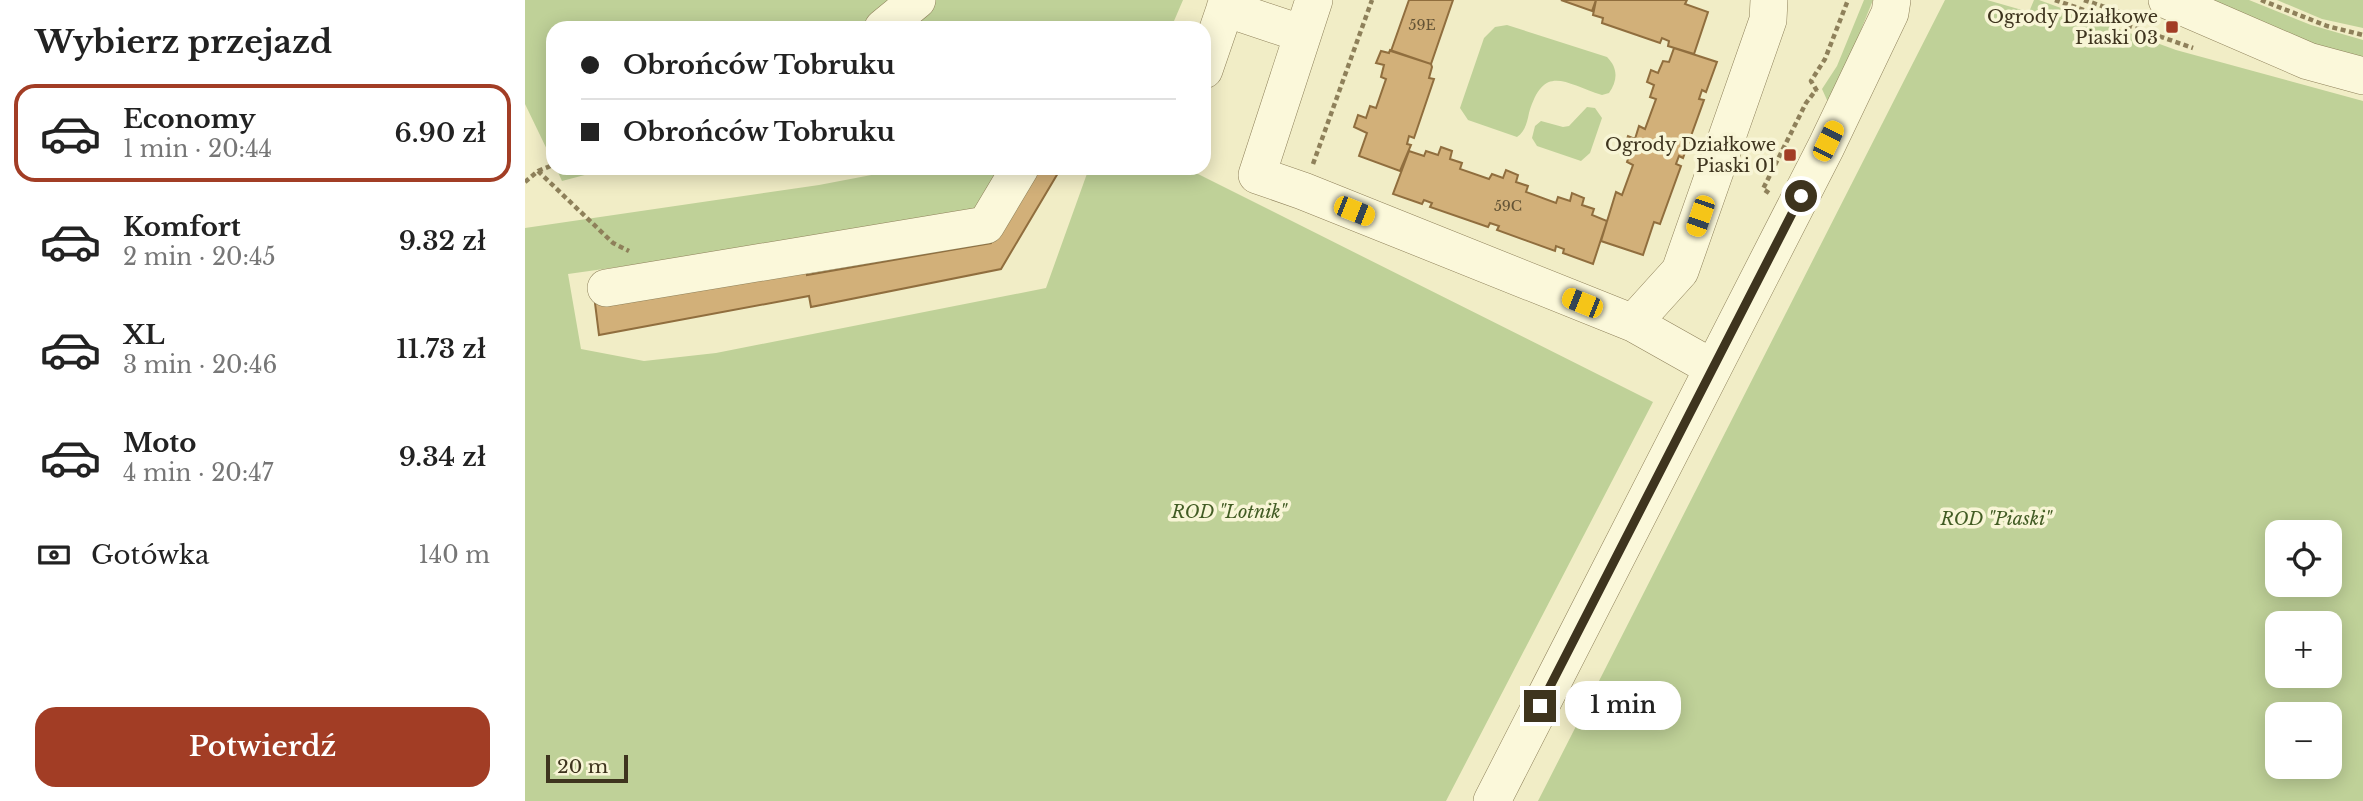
<!DOCTYPE html>
<html lang="pl">
<meta charset="utf-8">
<style>
body{margin:0;font-family:"Libre Baskerville",serif;background:#f2f2f2;color:#222;height:100vh;display:flex;flex-direction:column;font-size:26px;white-space:nowrap}
*{box-sizing:border-box;margin:0}
p{font-size:23px;color:#767676}
.icon{flex:none;width:38px;height:38px;fill:none;stroke:currentColor;stroke-width:2;stroke-linecap:round;stroke-linejoin:round}
.map{position:relative;flex:1;overflow:hidden}
.sheet{display:flex;flex-direction:column;background:#fff;width:525px}
.sheet>*{flex:none}
.hud{position:absolute;left:21px;top:21px;width:665px;height:154px;border-radius:21px;box-shadow:0 4px 18px #0003;display:grid;align-content:center;height:154px;padding:0 35px;background:#fff}
.buttons{position:absolute;left:1740px;top:520px;display:grid;gap:14px}
.buttons a{display:grid;place-items:center;width:77px;height:77px;border-radius:14px;background:#fff;box-shadow:0 4px 18px #0003;font-size:35px}
.scale{position:absolute;left:21px;bottom:18px;width:82px;box-sizing:border-box;padding-left:7px;border:4px solid #3e341e;border-top:0;font-size:19px;line-height:24px;white-space:nowrap;color:#3e341e;-webkit-text-stroke:5px #f8f5d6;paint-order:stroke}
.end{position:absolute;width:32px;height:32px;margin:-16px;border:9px solid #3e341e;background:#fff;box-shadow:0 0 0 4px #fff}
.from{border-radius:50%}
.bubble{position:absolute;height:49px;border-radius:21px;background:#fff;box-shadow:0 4px 18px #0003;font-size:23px;font-weight:600;line-height:49px;text-align:center}
.car{position:absolute;width:21px;height:42px;margin:-21px -10px;border-radius:9px;box-shadow:0 0 5px 2px #0007;background:linear-gradient(#f5c518 24%,#345 0 40%,#f5c518 0 76%,#345 0 86%,#f5c518 0)}
.hud b{display:flex;align-items:center;gap:24px;height:66px;font-size:26px}
.hud b+b{border-top:2px solid #e0e0e0}
.hud i{width:18px;height:18px;background:#222}
ul{padding:0;list-style:none}
li{display:flex;align-items:center;gap:21px;height:98px;margin:0 14px 10px;padding:0 21px;border:4px solid transparent;border-radius:21px}
li div{flex:1}
li b{display:block;font-size:26px}
li em{font-style:normal;font-weight:600}
li.on{border-color:#a23d25}
li>.icon{width:63px;height:63px;stroke-width:1.5}
h2{padding:0 35px;font-size:32px;line-height:84px}
.pay{display:flex;align-items:center;gap:18px;height:77px;padding:0 35px;font-size:26px}
.pay p{margin-inline-start:auto}
.cta{display:flex;gap:14px;margin-top:auto;padding:14px 35px}
.cta a{flex:1;height:80px;border-radius:21px;background:#a23d25;color:#fff;font-size:28px;font-weight:600;line-height:80px;text-align:center}
main{display:flex;flex:1;min-height:0}
.map>svg:first-child{display:block}
.green{fill:#bfd198;fill-rule:evenodd}
.building{fill:#d2b079;stroke:#906e3e;stroke-width:2}
.lines{fill:none;stroke-linecap:round;stroke-linejoin:round}
.minor-casing{stroke:#8e805a;stroke-width:38}
.path{stroke:#8e805a;stroke-width:4.5;stroke-dasharray:5 3.5;stroke-linecap:butt}
.minor{stroke:#fbf8da;stroke-width:37}
.route{stroke:#3e341e;stroke-width:9}
.poi-dot{fill:#a23d25;stroke:#f8f5d6;stroke-width:2.5}
.labels{text-anchor:middle;stroke-width:7;stroke-linejoin:round;paint-order:stroke}
.number-label{font-size:14px;fill:#635335}
.poi-label{font-size:18px;fill:#3e341e;stroke:#f8f5d6;text-anchor:end}
.park-label{font-size:18px;font-style:italic;fill:#425c24;stroke:#f8f5d6}
</style>
<main>
<section class="sheet">
<h2>Wybierz przejazd</h2>
<ul>
<li class="on"><svg class="icon" aria-label="car" viewBox="0 0 24 24"><path d="M5 17H2v-5l4-1 3-4h7l3 4 3 1v5h-3M9 17h6M6 11h13"/><circle cx="7" cy="17" r="2"/><circle cx="17" cy="17" r="2"/></svg><div><b>Economy</b><p>1 min · 20:44</p></div><em>6.90 zł</em></li>
<li><svg class="icon" aria-label="car" viewBox="0 0 24 24"><path d="M5 17H2v-5l4-1 3-4h7l3 4 3 1v5h-3M9 17h6M6 11h13"/><circle cx="7" cy="17" r="2"/><circle cx="17" cy="17" r="2"/></svg><div><b>Komfort</b><p>2 min · 20:45</p></div><em>9.32 zł</em></li>
<li><svg class="icon" aria-label="car" viewBox="0 0 24 24"><path d="M5 17H2v-5l4-1 3-4h7l3 4 3 1v5h-3M9 17h6M6 11h13"/><circle cx="7" cy="17" r="2"/><circle cx="17" cy="17" r="2"/></svg><div><b>XL</b><p>3 min · 20:46</p></div><em>11.73 zł</em></li>
<li><svg class="icon" aria-label="car" viewBox="0 0 24 24"><path d="M5 17H2v-5l4-1 3-4h7l3 4 3 1v5h-3M9 17h6M6 11h13"/><circle cx="7" cy="17" r="2"/><circle cx="17" cy="17" r="2"/></svg><div><b>Moto</b><p>4 min · 20:47</p></div><em>9.34 zł</em></li>
</ul>
<div class="pay"><svg class="icon" aria-label="cash" viewBox="0 0 24 24"><path d="M3 7h18v10H3z"/><circle cx="12" cy="12" r="2"/></svg>Gotówka<p>140 m</p></div>
<div class="cta"><a>Potwierdź</a></div>
</section>
<div class="map">
<svg width="1838" height="801" viewBox="0 0 1838 801">
<rect width="100%" height="100%" fill="#f1edc6"/>
<path class="green" d="M 0,0 L 658,0 L 646,28 L 28,28 L 28,162 L 0,104 Z
M 1339,0 L 1348,0 L 1307,102 L 1302,100 L 1297,89 L 1312,66 Z
M 1420,0 L 1462,0 L 1504,12 L 1509,0 L 1514,0 L 1651,50 L 1838,101 L 1838,801 L 1013,801 ZM 1752,532 L 1804,532 L 1804,584 L 1752,584 ZM 1752,623 L 1804,623 L 1804,676 L 1752,676 ZM 1752,714 L 1804,714 L 1804,766 L 1752,766 Z
M 1677,0 L 1724,0 L 1786,25 L 1838,40 L 1838,62 L 1816,56 Z
M 1752,0 L 1838,0 L 1838,28 L 1797,19 Z
M 982,25 L 1082,57 C 1093,68 1093,80 1084,93 L 1077,95 C 1039,83 1019,63 1004,113 C 1002,123 1000,131 992,137 L 943,120 L 935,108 L 959,38 L 970,27 Z
M 1062,107 L 1070,108 L 1077,118 L 1065,153 L 1056,161 L 1012,146 L 1007,138 L 1010,126 L 1016,121 L 1038,127 L 1044,126 Z
M 31,168 L 86,168 L 37,181 Z
M 383,168 L 476,168 L 448,217 L 43,274 L 56,349 L 119,361 L 191,353 L 521,288 L 564,168 L 661,168 L 1128,402 L 921,801 L 0,801 L 0,228 L 294,185 Z"/>
<path class="building" d="M 884,0 L 928,0 L 906,64 L 866,51 Z
M 1036,0 L 1071,0 L 1067,11 Z
M 1071,0 L 1162,0 L 1160,4 L 1183,12 L 1169,54 L 1143,46 L 1144,41 L 1137,38 L 1135,43 L 1077,23 L 1078,18 L 1068,15 Z
M 1149,48 L 1192,62 L 1181,92 L 1177,90 L 1174,99 L 1179,100 L 1158,158 L 1154,156 L 1151,164 L 1156,166 L 1135,224 L 1129,222 L 1118,255 L 1076,241 L 1091,192 L 1097,195 L 1108,165 L 1102,162 L 1106,150 L 1099,148 L 1103,136 L 1110,139 L 1114,126 L 1120,129 L 1131,99 L 1125,97 L 1129,85 L 1122,82 L 1126,70 L 1133,73 L 1138,61 L 1144,62 Z
M 865,50 L 906,64 L 907,67 L 904,78 L 909,79 L 889,138 L 884,136 L 882,144 L 886,145 L 875,171 L 834,156 L 842,133 L 829,127 L 833,115 L 841,118 L 845,106 L 851,108 L 861,79 L 856,77 L 859,65 L 851,63 L 856,51 L 864,53 Z
M 916,147 L 927,151 L 925,159 L 937,163 L 935,169 L 964,179 L 967,174 L 978,178 L 981,170 L 993,175 L 991,182 L 1003,186 L 1001,192 L 1031,203 L 1033,197 L 1045,201 L 1047,193 L 1059,198 L 1057,205 L 1069,209 L 1067,215 L 1082,221 L 1068,264 L 1038,253 L 1039,249 L 1031,246 L 1030,251 L 972,230 L 974,226 L 965,223 L 963,227 L 905,207 L 907,203 L 899,200 L 897,204 L 868,194 L 884,151 L 899,156 L 901,151 L 913,155 Z
M 510,168 L 536,168 L 476,269 L 286,307 L 284,296 L 74,335 L 70,303 L 281,266 L 282,275 L 466,243 Z"/>
<g class="lines">
<g class="minor-casing">
<path id="minor" d="M 789,0 L 732,175 L 778,191 L 1108,323 L 1188,368
M 1642,0 L 1783,61 L 1838,76
M 700,8 L 778,34
M 358,28 L 392,0
M 679,70 L 703,0
M 81,288 L 461,225 L 495,168
M 1108,323 L 1155,271 L 1243,20 L 1244,0
M 967,801 L 1301,147 L 1365,13 L 1367,0"/>
</g>
<path class="path" d="M 1530,0 L 1668,48
M 1559,0 L 1618,20
M 1736,0 L 1802,26 L 1838,35
M 1292,91 L 1286,81 L 1300,59 L 1323,0
M 788,164 L 847,0
M 13,171 L 88,243 L 104,251
M 0,182 L 13,171 L 28,165
M 1244,193 L 1238,189 L 1281,103 L 1291,90"/>
<use href="#minor" class="minor"/>
</g>
<g class="lines">
<path class="route" d="M 1015,706 L 1276,196"/>
</g>
<g class="poi-dot">
<rect x="1640" y="20" width="14" height="14" rx="3.5"/>
<rect x="1258" y="148" width="14" height="14" rx="3.5"/>
</g>
<g class="labels">
<g class="number-label">
<text x="897" y="30">59E</text>
<text x="983" y="211">59C</text>
</g>
<g class="poi-label">
<text x="1633" y="23">Ogrody Działkowe<tspan x="1633" dy="21">Piaski 03</tspan></text>
<text x="1251" y="151">Ogrody Działkowe<tspan x="1251" dy="21">Piaski 01</tspan></text>
</g>
<g class="park-label">
<text x="704" y="518">ROD "Lotnik"</text>
<text x="1471" y="525">ROD "Piaski"</text>
</g>
</g>
</svg>
<div class="buttons">
<a><svg class="icon" aria-label="locate" viewBox="0 0 24 24"><circle cx="12" cy="12" r="6"/><path d="M12 2v4M12 18v4M2 12h4M18 12h4"/></svg></a>
<a>+</a>
<a>−</a>
</div>
<div class="scale">20 m</div>
<i class="end from" style="left:1276px;top:196px"></i>
<i class="end" style="left:1015px;top:706px"></i>
<div class="bubble" style="left:1040px;top:681px;width:116px">1 min</div>
<i class="car" style="left:1303px;top:141px;rotate:26deg"></i>
<i class="car" style="left:829px;top:211px;rotate:112deg"></i>
<i class="car" style="left:1175px;top:216px;rotate:199deg"></i>
<i class="car" style="left:1057px;top:303px;rotate:292deg"></i>
<div class="hud">
<b><i class="from"></i>Obrońców Tobruku</b>
<b><i></i>Obrońców Tobruku</b>
</div>
</div>
</main>
